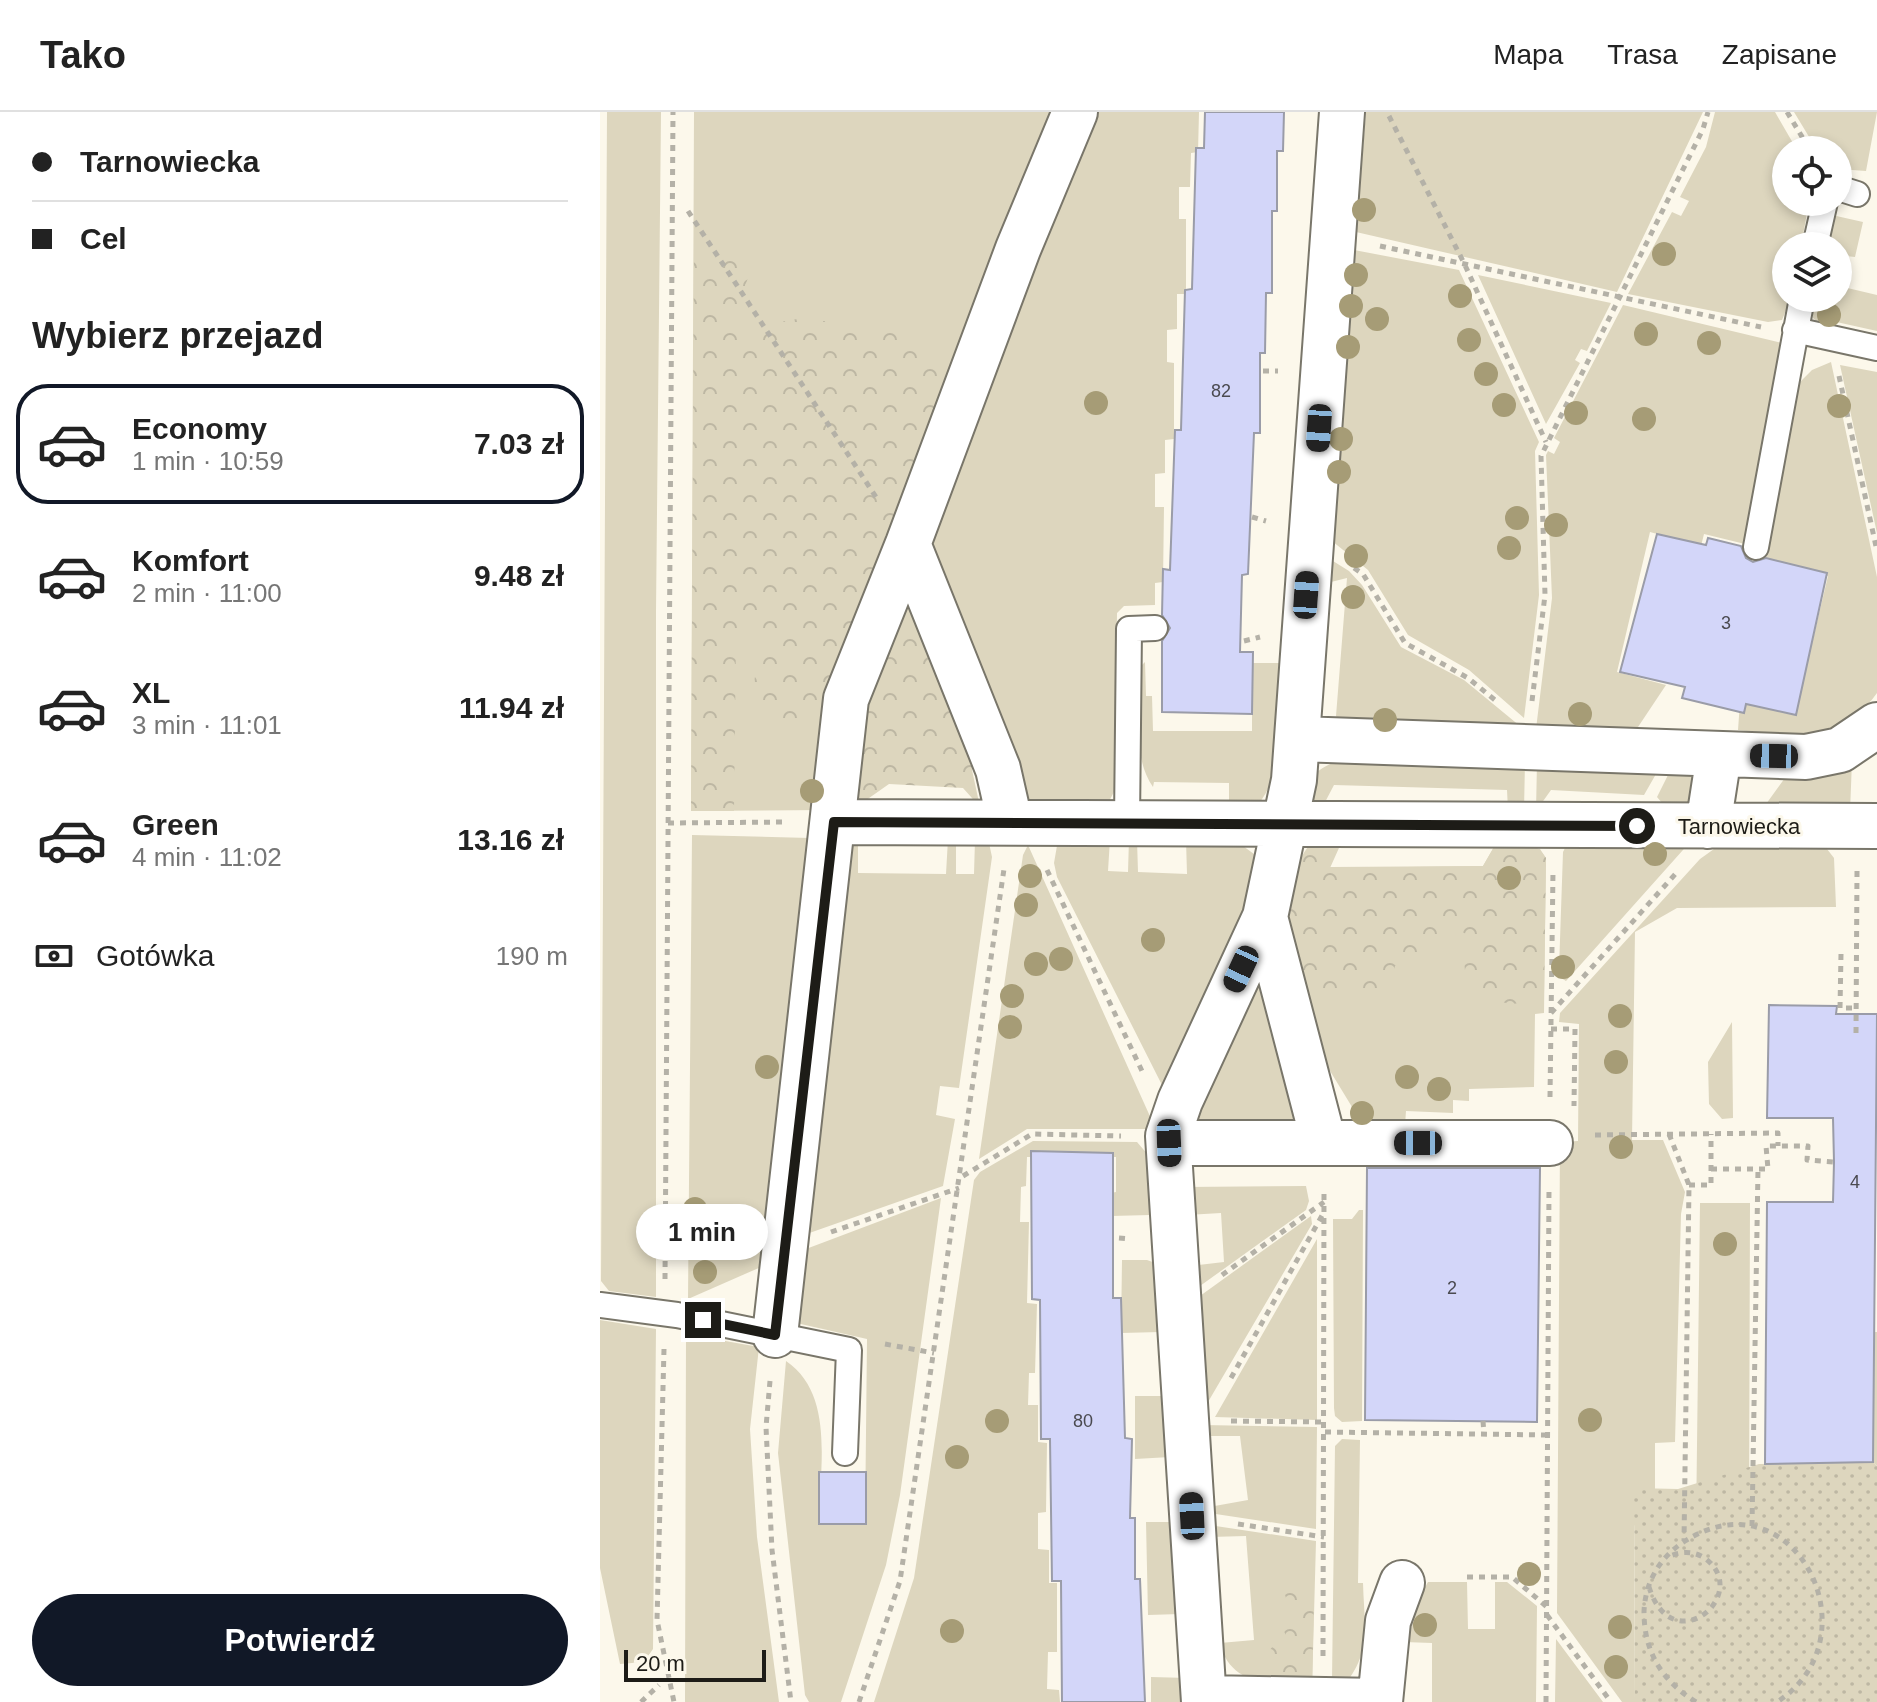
<!DOCTYPE html>
<html lang="pl">
<meta charset="utf-8">
<style>
body{margin:0;font-family:Arial,sans-serif;background:#f6f6f6;color:#222;height:100vh;display:flex;flex-direction:column;font-size:30px;white-space:nowrap}
*{box-sizing:border-box;margin:0}
p{font-size:26px;color:#767676}
.icon{flex:none;width:44px;height:44px;fill:none;stroke:currentColor;stroke-width:2;stroke-linecap:round;stroke-linejoin:round}
.map{position:relative;flex:1;overflow:hidden}
.sheet{display:flex;flex-direction:column;background:#fff;width:600px}
.sheet>*{flex:none}
.guide{display:grid;align-content:center;height:176px;padding:0 32px;background:#fff}
.buttons{position:absolute;left:1172px;top:24px;display:grid;gap:16px}
.buttons a{display:grid;place-items:center;width:80px;height:80px;border-radius:50%;background:#fff;box-shadow:0 4px 12px #0003;font-size:40px}
.scale{position:absolute;left:24px;bottom:20px;width:142px;box-sizing:border-box;padding-left:8px;border:4px solid #1d1c17;border-top:0;font-size:22px;line-height:28px;white-space:nowrap;color:#1d1c17;-webkit-text-stroke:6px #fcf8eb;paint-order:stroke}
.end{position:absolute;width:36px;height:36px;margin:-18px;border:10px solid #1d1c17;background:#fff;box-shadow:0 0 0 4px #fff}
.from{border-radius:50%}
.bubble{position:absolute;height:56px;border-radius:28px;background:#fff;box-shadow:0 4px 12px #0003;font-size:26px;font-weight:700;line-height:56px;text-align:center}
.car{position:absolute;width:24px;height:48px;margin:-24px -12px;border-radius:10px;box-shadow:0 0 6px 2px #0007;background:linear-gradient(#222 24%,#8ab4d8 0 40%,#222 0 76%,#8ab4d8 0 86%,#222 0)}
.guide b{display:flex;align-items:center;gap:28px;height:76px;font-size:30px}
.guide b+b{border-top:2px solid #e0e0e0}
.guide i{width:20px;height:20px;background:#222}
ul{padding:0;list-style:none}
li{display:flex;align-items:center;gap:24px;height:120px;margin:0 16px 12px;padding:0 16px;border:4px solid transparent;border-radius:32px}
li div{flex:1}
li b{display:block;font-size:30px}
li em{font-style:normal;font-weight:700}
li.on{border-color:#111827}
li>.icon{width:72px;height:72px;stroke-width:1.5}
h2{padding:0 32px;font-size:36px;line-height:96px}
.pay{display:flex;align-items:center;gap:20px;height:88px;padding:0 32px;font-size:30px}
.pay p{margin-inline-start:auto}
.cta{display:flex;gap:16px;margin-top:auto;padding:16px 32px}
.cta a{flex:1;height:92px;border-radius:48px;background:#111827;color:#fff;font-size:32px;font-weight:700;line-height:92px;text-align:center}
header{display:flex;align-items:center;gap:48px;box-sizing:border-box;height:112px;padding:0 40px;background:#fff;border-bottom:2px solid #e0e0e0}
header strong{font-size:38px}
nav{display:flex;gap:44px;margin-inline-start:auto;font-size:28px}
main{display:flex;flex:1;min-height:0}
.map>svg:first-child{display:block}
.grass{fill:#ddd6be}
.forest{fill:url(#forest-crowns)}
.park{fill:url(#park-dots)}
.building{fill:#d3d6f9;stroke:#9a9ca8;stroke-width:2}
.lines{fill:none;stroke-linecap:round;stroke-linejoin:round}
.lane-casing{stroke:#79766a;stroke-width:28}
.street-casing{stroke:#79766a;stroke-width:48}
.path{stroke:#b4b1a7;stroke-width:5;stroke-dasharray:6 6;stroke-linecap:butt}
.lane{stroke:#fff;stroke-width:24}
.street{stroke:#fff;stroke-width:44}
.tree{fill:#a69c76}
.route{stroke:#1d1c17;stroke-width:10}
.labels{text-anchor:middle;stroke-width:6;stroke-linejoin:round;paint-order:stroke}
.number-label{font-size:18px;fill:#4a4a50}
.street-label{font-size:22px;fill:#1d1c17;stroke:#fcf8eb}
</style>
<header>
<strong>Tako</strong>
<nav><a>Mapa</a><a>Trasa</a><a>Zapisane</a></nav>
</header>
<main>
<section class="sheet">
<div class="guide">
<b><i class="from"></i>Tarnowiecka</b>
<b><i></i>Cel</b>
</div>
<h2>Wybierz przejazd</h2>
<ul>
<li class="on"><svg class="icon" aria-label="car" viewBox="0 0 24 24"><path d="M5 17H2v-5l4-1 3-4h7l3 4 3 1v5h-3M9 17h6M6 11h13"/><circle cx="7" cy="17" r="2"/><circle cx="17" cy="17" r="2"/></svg><div><b>Economy</b><p>1 min · 10:59</p></div><em>7.03 zł</em></li>
<li><svg class="icon" aria-label="car" viewBox="0 0 24 24"><path d="M5 17H2v-5l4-1 3-4h7l3 4 3 1v5h-3M9 17h6M6 11h13"/><circle cx="7" cy="17" r="2"/><circle cx="17" cy="17" r="2"/></svg><div><b>Komfort</b><p>2 min · 11:00</p></div><em>9.48 zł</em></li>
<li><svg class="icon" aria-label="car" viewBox="0 0 24 24"><path d="M5 17H2v-5l4-1 3-4h7l3 4 3 1v5h-3M9 17h6M6 11h13"/><circle cx="7" cy="17" r="2"/><circle cx="17" cy="17" r="2"/></svg><div><b>XL</b><p>3 min · 11:01</p></div><em>11.94 zł</em></li>
<li><svg class="icon" aria-label="car" viewBox="0 0 24 24"><path d="M5 17H2v-5l4-1 3-4h7l3 4 3 1v5h-3M9 17h6M6 11h13"/><circle cx="7" cy="17" r="2"/><circle cx="17" cy="17" r="2"/></svg><div><b>Green</b><p>4 min · 11:02</p></div><em>13.16 zł</em></li>
</ul>
<div class="pay"><svg class="icon" aria-label="cash" viewBox="0 0 24 24"><path d="M3 7h18v10H3z"/><circle cx="12" cy="12" r="2"/></svg>Gotówka<p>190 m</p></div>
<div class="cta"><a>Potwierdź</a></div>
</section>
<div class="map">
<svg width="1277" height="1590" viewBox="0 0 1277 1590">
<defs>
<pattern id="forest-crowns" width="20" height="18" patternUnits="userSpaceOnUse" patternTransform="scale(2)"><rect width="20" height="18" fill="#ddd6be"/><path d="M2 6a3 3 0 1 1 6 0M12 15a3 3 0 1 1 6 0" fill="none" stroke="#bdb7a3"/></pattern>
<pattern id="park-dots" width="8" height="8" patternUnits="userSpaceOnUse" patternTransform="scale(2)"><rect width="8" height="8" fill="#ddd6be"/><path d="M2 2h.1M6 6h.1" fill="none" stroke="#bdb7a3" stroke-width="1.8" stroke-linecap="round"/></pattern>
</defs>
<rect width="100%" height="100%" fill="#fcf8eb"/>
<path class="grass" d="M 7,0 L 61,0 L 56,500 L 56,1185 L 9,1179 L 1,1169 Z
M 94,0 L 463,0 L 225,698 L 91,699 Z
M 496,0 L 599,0 L 598,40 L 591,41 L 590,75 L 579,75 L 579,107 L 586,107 L 586,182 L 577,182 L 577,217 L 567,218 L 567,250 L 574,251 L 574,327 L 565,328 L 565,361 L 555,362 L 555,395 L 564,395 L 563,470 L 555,471 L 555,493 L 524,494 L 517,501 L 515,678 L 506,695 L 424,689 L 323,440 L 429,155 Z
M 766,0 L 1103,0 L 1017,180 L 756,120 Z
M 1115,0 L 1175,0 L 1197,38 L 1186,38 L 1186,90 L 1209,90 L 1201,134 L 1186,134 L 1186,186 L 1191,186 L 1182,208 L 1168,210 L 1028,182 L 1072,100 L 1081,104 L 1089,89 L 1080,85 L 1106,35 Z
M 1194,0 L 1277,0 L 1266,59 L 1238,57 L 1238,38 L 1217,38 Z
M 1232,103 L 1263,110 L 1255,145 L 1246,144 L 1239,174 L 1277,183 L 1277,219 L 1223,207 L 1221,213 L 1213,206 L 1213,186 L 1238,186 L 1238,134 L 1225,134 Z
M 754,138 L 859,158 L 939,330 L 935,339 L 939,483 L 924,606 L 869,558 L 808,523 L 768,458 L 727,425 Z
M 878,163 L 1011,191 L 987,239 L 981,237 L 975,248 L 980,251 L 946,312 Z
M 1023,193 L 1182,231 L 1145,432 L 1104,422 L 1101,434 L 1050,420 L 1017,560 L 1066,573 L 1034,621 L 936,617 L 952,486 L 946,343 L 948,339 L 954,342 L 960,330 L 954,326 Z
M 1231,250 L 1277,465 L 1277,581 C 1240,633 1194,624 1138,618 L 1140,590 L 1195,603 L 1228,464 L 1176,451 L 1153,463 L 1198,272 L 1212,258 Z
M 1240,253 L 1277,260 L 1277,421 Z
M 725,444 L 749,459 L 762,473 L 801,535 L 864,568 L 926,619 L 741,611 L 736,604 L 747,466 L 723,472 Z
M 545,550 L 546,584 L 552,584 L 553,619 L 652,619 L 652,551 L 682,551 C 681,600 689,654 657,694 L 629,698 L 629,671 L 554,670 L 553,675 C 530,642 541,592 541,554 Z
M 1252,649 L 1250,700 L 1161,699 L 1190,659 Z
M 735,650 L 925,650 L 924,698 L 908,698 L 907,678 L 734,673 L 723,694 L 708,685 C 711,664 715,658 735,650 Z
M 937,650 L 1060,655 L 1044,683 L 951,678 L 936,699 Z
M 1073,653 L 1104,655 L 1104,688 L 1068,698 L 1057,685 Z
M 92,723 L 210,726 L 170,1151 L 88,1187 Z
M 632,726 L 654,742 L 662,763 L 564,977 L 457,765 L 454,751 L 458,728 L 510,727 L 508,759 L 528,760 L 529,727 L 537,728 L 538,760 L 587,762 L 586,728 Z
M 348,727 L 356,727 L 356,762 L 374,762 L 375,728 L 389,731 L 392,745 L 359,976 L 340,974 L 336,1003 L 355,1007 L 343,1074 L 198,1125 L 244,734 L 258,729 L 258,761 L 346,762 Z
M 898,728 L 940,737 L 946,746 L 944,901 L 935,902 L 934,975 L 869,977 L 869,989 L 853,988 L 853,1001 L 806,999 L 805,1013 L 763,1013 L 724,949 L 714,904 L 709,901 L 683,825 L 730,755 L 883,754 Z
M 1013,728 L 1013,737 L 1026,737 L 1026,729 L 1041,729 L 1041,737 L 1055,736 L 1056,729 L 1091,729 L 966,869 L 961,866 L 959,857 L 963,740 L 966,734 Z
M 1220,728 L 1234,746 L 1236,795 L 1077,796 L 1035,820 L 1032,1028 L 1063,1028 L 1085,1080 L 1081,1102 L 1075,1330 L 1055,1331 L 1055,1387 L 1034,1414 L 1035,1590 L 1022,1590 L 957,1501 L 960,1030 L 978,1029 L 979,912 L 959,910 L 960,901 L 1100,747 L 1121,732 Z
M 428,733 L 553,1011 L 546,1017 L 427,1017 L 379,1047 L 423,743 Z
M 655,864 L 665,867 L 713,1009 L 594,1022 L 590,1003 Z
M 1132,910 L 1133,1006 L 1122,1007 L 1109,992 L 1108,950 Z
M 433,1029 L 537,1030 L 555,1051 L 554,1100 L 550,1103 L 511,1104 L 511,1081 L 516,1080 L 516,1045 L 427,1045 L 426,1074 L 421,1075 L 420,1110 L 429,1110 L 427,1191 L 437,1192 L 435,1261 L 429,1261 L 428,1293 L 438,1293 L 438,1330 L 447,1331 L 446,1400 L 438,1401 L 438,1437 L 449,1438 L 449,1471 L 457,1471 L 457,1540 L 448,1540 L 447,1577 L 459,1578 L 460,1590 L 274,1590 L 314,1466 L 374,1068 L 380,1060 Z
M 706,1074 L 709,1089 L 706,1098 L 593,1179 L 590,1154 L 624,1150 L 621,1101 L 587,1103 L 585,1075 Z
M 341,1086 L 300,1383 L 286,1453 L 241,1590 L 209,1590 L 205,1583 L 178,1341 L 186,1249 C 236,1283 219,1358 219,1411 L 265,1412 L 267,1227 L 192,1210 L 198,1140 Z
M 1100,1091 L 1150,1091 L 1149,1409 L 1096,1415 Z
M 759,1098 L 763,1098 L 762,1309 L 742,1310 L 735,1304 L 734,1296 L 733,1107 L 752,1107 Z
M 711,1104 L 712,1112 L 601,1302 L 593,1189 Z
M 717,1127 L 717,1308 L 615,1305 Z
M 522,1148 L 547,1148 L 558,1152 L 560,1220 L 521,1221 Z
M 0,1208 L 56,1217 L 53,1537 L 44,1550 L 20,1552 L 0,1456 Z
M 1274,1220 L 1277,1220 L 1277,1354 L 1273,1350 Z
M 86,1222 L 159,1235 L 150,1317 L 157,1425 L 179,1590 L 85,1590 Z
M 535,1284 L 565,1284 L 570,1345 L 535,1347 Z
M 603,1313 L 717,1315 L 716,1417 L 609,1401 L 609,1395 L 648,1388 L 640,1324 L 604,1324 Z
M 742,1327 L 760,1328 L 758,1471 L 763,1471 C 764,1511 772,1541 744,1573 L 732,1568 L 735,1334 Z
M 546,1410 L 573,1410 L 580,1502 L 548,1503 Z
M 609,1413 L 716,1429 L 712,1577 C 675,1572 630,1575 620,1531 L 654,1528 L 646,1424 L 610,1425 Z
M 828,1470 L 867,1470 L 868,1517 L 895,1517 L 895,1470 L 907,1470 L 937,1494 L 936,1590 L 832,1590 L 832,1531 L 804,1530 L 804,1512 Z
M 956,1527 L 1003,1590 L 955,1590 Z
M 551,1565 L 588,1566 L 592,1590 L 551,1590 Z"/>
<path class="forest" d="M 94,137 L 142,152 L 148,166 L 137,195 L 141,217 L 203,206 L 298,220 L 352,255 L 231,602 C 208,618 168,628 156,591 C 150,574 158,550 164,534 L 157,525 L 136,526 L 134,699 L 91,699 Z
M 307,470 L 375,636 L 372,658 L 380,695 L 363,676 L 289,672 L 252,698 L 255,589 Z
M 743,727 L 730,756 L 883,754 L 898,728 C 918,730 934,727 946,746 L 944,883 C 911,900 895,890 866,871 L 864,847 L 875,826 C 868,823 858,817 850,817 C 842,818 818,849 795,854 L 787,887 C 770,894 763,892 748,882 L 734,893 L 720,889 L 683,825 L 698,750 L 709,733 Z
M 697,1470 L 707,1472 L 714,1480 L 712,1577 L 662,1572 L 661,1549 L 673,1534 L 688,1529 L 680,1509 L 689,1497 L 684,1479 Z"/>
<path class="park" d="M 1273,1350 L 1277,1354 L 1277,1590 L 1035,1590 L 1034,1376 L 1078,1377 L 1159,1352 Z"/>
<path class="building" d="M 605,0 L 684,0 L 683,39 L 677,39 L 677,99 L 672,99 L 672,181 L 666,181 L 665,241 L 660,241 L 660,321 L 654,321 L 648,462 L 642,463 L 640,540 L 653,540 L 652,602 L 562,600 L 562,529 L 570,516 L 562,503 L 563,457 L 570,458 L 575,318 L 581,318 L 585,178 L 592,177 L 596,36 L 604,36 Z
M 1057,422 L 1106,433 L 1108,426 L 1141,434 L 1146,446 L 1153,450 L 1166,446 L 1227,461 L 1196,603 L 1146,592 L 1144,601 L 1082,586 L 1085,575 L 1020,560 Z
M 1169,893 L 1237,894 L 1236,902 L 1277,902 L 1273,1350 L 1165,1352 L 1167,1090 L 1233,1090 L 1234,1050 L 1233,1006 L 1167,1006 Z
M 431,1039 L 513,1041 L 513,1186 L 521,1186 L 525,1326 L 532,1327 L 530,1406 L 535,1406 L 535,1467 L 540,1467 L 545,1590 L 462,1590 L 461,1469 L 452,1469 L 450,1327 L 441,1327 L 440,1188 L 432,1187 Z
M 767,1056 L 940,1056 L 937,1310 L 765,1308 Z
M 219,1360 L 266,1360 L 266,1412 L 219,1412 Z"/>
<g class="lines">
<g class="lane-casing">
<path id="lane" d="M 1238,76 L 1257,82
M 1215,134 L 1225,90
M 1195,218 L 1277,236
M 1156,435 L 1202,186
M 527,710 L 529,517 L 555,516
M 0,1193 L 77,1203 L 249,1238 L 245,1341"/>
</g>
<g class="street-casing">
<path id="street" d="M 308,432 L 398,657 L 410,710
M 699,627 L 1206,645 L 1240,638 L 1277,613
M 234,710 L 1277,714
M 1108,714 L 1119,643
M 665,805 L 724,1031
M 569,1031 L 950,1031
M 175,1223 L 246,587 L 308,432 L 418,137 L 475,0
M 604,1586 L 780,1589
M 604,1590 L 568,1024 L 580,989 L 665,805 L 694,668 L 742,0
M 780,1590 L 788,1509 L 802,1471"/>
</g>
<path class="path" d="M 1187,0 L 1210,38
M 789,4 L 864,151 L 946,330
M 88,99 L 276,385
M 780,134 L 1161,215
M 663,259 L 678,259
M 1239,264 L 1277,439
M 652,405 L 666,409
M 754,456 L 763,462 L 805,531 L 868,566 L 895,588
M 644,529 L 660,525
M 932,589 L 945,483 L 941,344 L 1103,17 L 1108,0
M 68,711 L 185,710
M 447,758 L 542,959
M 1241,842 L 1240,896 L 1256,896
M 951,901 L 1078,759
M 951,917 L 975,917 L 974,994
M 1256,921 L 1257,759
M 950,985 L 953,759
M 1069,1022 L 1089,1073 L 1084,1429
M 995,1023 L 1178,1021 L 1178,1034
M 1111,1057 L 1168,1057 L 1166,1034 L 1208,1034 L 1207,1048 L 1234,1050
M 363,1064 L 432,1022 L 521,1024
M 1089,1073 L 1111,1073 L 1111,1022
M 231,1120 L 359,1076
M 519,1126 L 530,1127
M 622,1163 L 724,1090
M 65,1167 L 73,0
M 285,1232 L 334,1241
M 64,1237 L 57,1508 L 74,1590
M 631,1266 L 724,1100
M 170,1269 L 166,1315 L 172,1438 L 191,1590
M 631,1309 L 724,1310
M 883,1309 L 884,1322
M 725,1320 L 948,1323
M 638,1412 L 724,1425
M 1152,1414 L 1158,1057
M 867,1465 L 912,1465 L 947,1495
M 1049,1475 C 1072,1550 1152,1483 1106,1447 C 1095,1439 1082,1439 1070,1444
M 947,1503 L 1011,1590
M 723,1544 L 724,1078
M 41,1590 L 59,1573
M 259,1590 L 300,1469 L 404,757
M 946,1590 L 949,1075
M 1096,1590 C 1062,1569 1044,1540 1044,1500 C 1045,1470 1060,1445 1085,1429 C 1195,1360 1277,1526 1177,1590"/>
<use href="#lane" class="lane"/>
<use href="#street" class="street"/>
</g>
<g class="tree">
<circle cx="764" cy="98" r="12"/>
<circle cx="1064" cy="142" r="12"/>
<circle cx="756" cy="163" r="12"/>
<circle cx="860" cy="184" r="12"/>
<circle cx="751" cy="194" r="12"/>
<circle cx="1229" cy="203" r="12"/>
<circle cx="777" cy="207" r="12"/>
<circle cx="1046" cy="222" r="12"/>
<circle cx="869" cy="228" r="12"/>
<circle cx="1109" cy="231" r="12"/>
<circle cx="748" cy="235" r="12"/>
<circle cx="886" cy="262" r="12"/>
<circle cx="496" cy="291" r="12"/>
<circle cx="904" cy="293" r="12"/>
<circle cx="1239" cy="294" r="12"/>
<circle cx="976" cy="301" r="12"/>
<circle cx="1044" cy="307" r="12"/>
<circle cx="741" cy="327" r="12"/>
<circle cx="739" cy="360" r="12"/>
<circle cx="917" cy="406" r="12"/>
<circle cx="956" cy="413" r="12"/>
<circle cx="909" cy="436" r="12"/>
<circle cx="756" cy="444" r="12"/>
<circle cx="753" cy="485" r="12"/>
<circle cx="980" cy="602" r="12"/>
<circle cx="785" cy="608" r="12"/>
<circle cx="212" cy="679" r="12"/>
<circle cx="1055" cy="742" r="12"/>
<circle cx="430" cy="764" r="12"/>
<circle cx="909" cy="766" r="12"/>
<circle cx="426" cy="793" r="12"/>
<circle cx="553" cy="828" r="12"/>
<circle cx="461" cy="847" r="12"/>
<circle cx="436" cy="852" r="12"/>
<circle cx="963" cy="855" r="12"/>
<circle cx="412" cy="884" r="12"/>
<circle cx="1020" cy="904" r="12"/>
<circle cx="410" cy="915" r="12"/>
<circle cx="1016" cy="950" r="12"/>
<circle cx="167" cy="955" r="12"/>
<circle cx="807" cy="965" r="12"/>
<circle cx="839" cy="977" r="12"/>
<circle cx="762" cy="1001" r="12"/>
<circle cx="1021" cy="1035" r="12"/>
<circle cx="95" cy="1097" r="12"/>
<circle cx="1125" cy="1132" r="12"/>
<circle cx="105" cy="1160" r="12"/>
<circle cx="990" cy="1308" r="12"/>
<circle cx="397" cy="1309" r="12"/>
<circle cx="357" cy="1345" r="12"/>
<circle cx="929" cy="1462" r="12"/>
<circle cx="825" cy="1513" r="12"/>
<circle cx="1020" cy="1515" r="12"/>
<circle cx="352" cy="1519" r="12"/>
<circle cx="1016" cy="1555" r="12"/>
</g>
<g class="lines">
<path class="route" d="M 103,1208 L 175,1223 L 234,710 L 1037,714"/>
</g>
<g class="labels">
<g class="number-label">
<text x="621" y="285">82</text>
<text x="1126" y="517">3</text>
<text x="1255" y="1076">4</text>
<text x="852" y="1182">2</text>
<text x="483" y="1315">80</text>
</g>
<g class="street-label">
<text x="1139" y="722">Tarnowiecka</text>
</g>
</g>
</svg>
<div class="buttons">
<a><svg class="icon" aria-label="locate" viewBox="0 0 24 24"><circle cx="12" cy="12" r="6"/><path d="M12 2v4M12 18v4M2 12h4M18 12h4"/></svg></a>
<a><svg class="icon" aria-label="layers" viewBox="0 0 24 24"><path d="M12 4l9 5-9 5-9-5zM3 14l9 5 9-5"/></svg></a>
</div>
<div class="scale">20 m</div>
<i class="end from" style="left:1037px;top:714px"></i>
<i class="end" style="left:103px;top:1208px"></i>
<div class="bubble" style="left:36px;top:1092px;width:132px">1 min</div>
<i class="car" style="left:719px;top:316px;rotate:184deg"></i>
<i class="car" style="left:706px;top:483px;rotate:4deg"></i>
<i class="car" style="left:1174px;top:644px;rotate:271deg"></i>
<i class="car" style="left:641px;top:857px;rotate:205deg"></i>
<i class="car" style="left:569px;top:1031px;rotate:178deg"></i>
<i class="car" style="left:818px;top:1031px;rotate:270deg"></i>
<i class="car" style="left:592px;top:1404px;rotate:357deg"></i>
</div>
</main>
